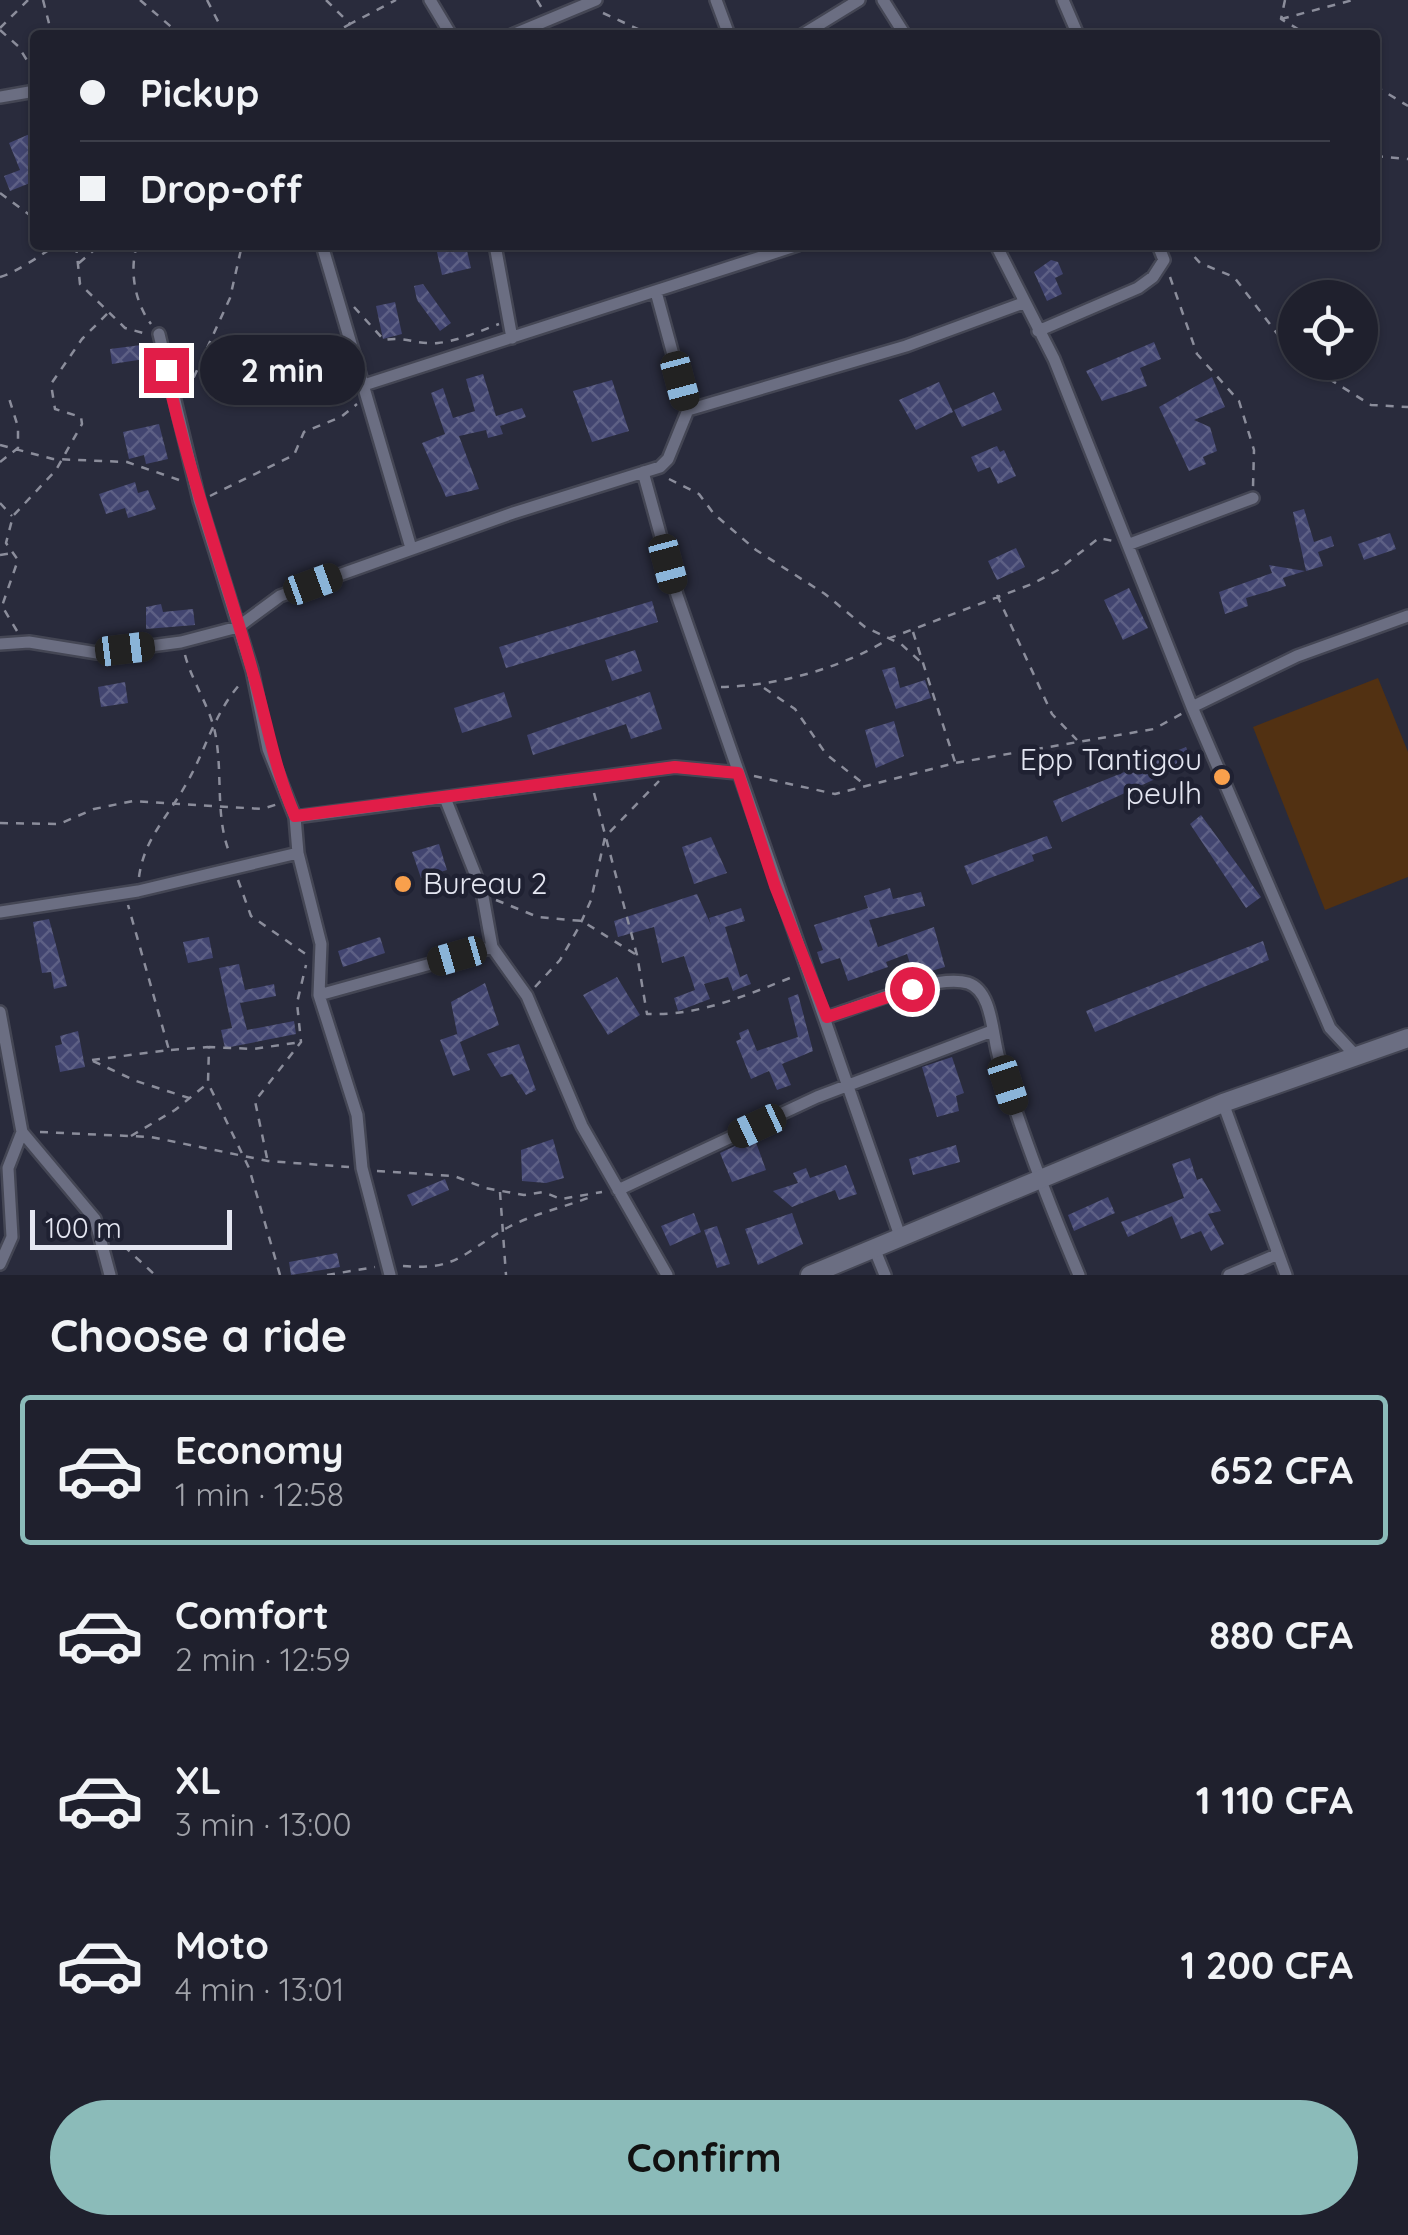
<!DOCTYPE html>
<meta charset="utf-8">
<style>
body{margin:0;font-family:Quicksand,sans-serif;background:#2c2d39;color:#f1f3f6;height:100vh;display:flex;flex-direction:column;font-size:38px;white-space:nowrap}
*{box-sizing:border-box;margin:0}
p{font-size:32px;color:#a1a3aa}
.icon{flex:none;width:55px;height:55px;fill:none;stroke:currentColor;stroke-width:2;stroke-linecap:round;stroke-linejoin:round}
.map{position:relative;height:1275px;overflow:hidden}
.side{display:flex;flex-direction:column;background:#1f202d;flex:1}
.side>*{flex:none}
.banner{position:absolute;left:30px;top:30px;width:1350px;height:220px;border-radius:10px;box-shadow:0 2px 8px #0004,0 0 0 2px #3c3e49;display:grid;align-content:center;height:220px;padding:0 50px;background:#1f202d}
.controls{position:absolute;left:1278px;top:280px;display:grid;gap:20px}
.controls a{display:grid;place-items:center;width:100px;height:100px;border-radius:50%;background:#1f202d;box-shadow:0 2px 8px #0004,0 0 0 2px #3c3e49;font-size:50px}
.scale{position:absolute;left:30px;bottom:25px;width:202px;box-sizing:border-box;padding-left:10px;border:5px solid #e4e6f1;border-top:0;font-size:28px;line-height:35px;white-space:nowrap;color:#e4e6f1;-webkit-text-stroke:8px #1f2132;paint-order:stroke}
.end{position:absolute;width:45px;height:45px;margin:-22px;border:12px solid #e11d48;background:#fff;box-shadow:0 0 0 5px #fff}
.from{border-radius:50%}
.bubble{position:absolute;height:70px;border-radius:35px;background:#1f202d;box-shadow:0 2px 8px #0004,0 0 0 2px #3c3e49;font-size:32px;font-weight:700;line-height:70px;text-align:center}
.car{position:absolute;width:30px;height:60px;margin:-30px -15px;border-radius:12px;box-shadow:0 0 8px 2px #0007;background:linear-gradient(#222 24%,#8ab4d8 0 40%,#222 0 76%,#8ab4d8 0 86%,#222 0)}
.banner b{display:flex;align-items:center;gap:35px;height:95px;font-size:38px}
.banner b+b{border-top:2px solid #3c3e49}
.banner i{width:25px;height:25px;background:#f1f3f6}
ul{padding:0;list-style:none}
li{display:flex;align-items:center;gap:30px;height:150px;margin:0 20px 15px;padding:0 30px;border:5px solid transparent;border-radius:10px}
li div{flex:1}
li b{display:block;font-size:38px}
li em{font-style:normal;font-weight:700}
li.on{border-color:#8bbbb9}
li>.icon{width:90px;height:90px;stroke-width:1.5}
h2{padding:0 50px;font-size:45px;line-height:120px}
.action{display:flex;gap:20px;margin-top:auto;padding:20px 50px}
.action a{flex:1;height:115px;border-radius:60px;background:#8bbbb9;color:#111;font-size:40px;font-weight:700;line-height:115px;text-align:center}
.map>svg:first-child{display:block}
.pitch{fill:#523112}
.building{fill:url(#building-cross-hatch)}
.lines{fill:none;stroke-linecap:round;stroke-linejoin:round}
.minor-casing{stroke:#444654;stroke-width:16}
.secondary-casing{stroke:#444654;stroke-width:22}
.path{stroke:#8b8d9b;stroke-width:2.5;stroke-dasharray:8 8;stroke-linecap:butt}
.minor{stroke:#6b6e82;stroke-width:11}
.secondary{stroke:#6b6e82;stroke-width:18}
.route{stroke:#e11d48;stroke-width:12}
.poi-dot{fill:#f9a04c;stroke:#1f2132;stroke-width:4}
.labels{text-anchor:middle;stroke-width:9;stroke-linejoin:round;paint-order:stroke}
.poi-label{font-size:30px;fill:#e4e6f1;stroke:#1f2132;text-anchor:end}
</style>
<div class="map">
<svg width="1408" height="1275" viewBox="0 0 1408 1275">
<defs>
<pattern id="building-cross-hatch" width="8" height="8" patternUnits="userSpaceOnUse" patternTransform="scale(2.5)"><rect width="8" height="8" fill="#424570"/><path d="M0 0l8 8M0 8l8-8" fill="none" stroke="#5d6085"/></pattern>
</defs>
<rect width="100%" height="100%" fill="#292b3c"/>
<path class="pitch" d="M 1378,678 L 1408,752 L 1408,877 L 1325,910 L 1253,727 Z"/>
<path class="building" d="M 32,133 L 35,181 L 10,191 L 4,176 L 20,170 L 9,143 Z
M 466,246 L 471,268 L 442,275 L 437,252 Z
M 1051,260 L 1058,262 L 1063,274 L 1055,278 L 1062,294 L 1047,301 L 1034,272 Z
M 423,284 L 451,323 L 440,331 L 417,300 L 414,286 Z
M 395,302 L 402,334 L 383,339 L 376,306 Z
M 1154,342 L 1161,359 L 1140,368 L 1147,386 L 1102,401 L 1086,371 Z
M 149,344 L 151,358 L 112,364 L 110,349 Z
M 296,361 L 303,392 L 283,397 L 275,367 Z
M 483,374 L 496,416 L 522,408 L 526,417 L 500,426 L 503,434 L 488,438 L 486,430 L 459,436 L 479,489 L 446,497 L 422,443 L 445,434 L 431,393 L 443,388 L 453,418 L 475,411 L 466,379 Z
M 1212,377 L 1225,407 L 1194,420 L 1210,427 L 1217,451 L 1203,457 L 1206,464 L 1189,471 L 1159,407 Z
M 612,380 L 629,431 L 592,442 L 573,391 Z
M 939,382 L 953,412 L 916,430 L 899,400 Z
M 994,392 L 1002,410 L 962,427 L 954,410 Z
M 159,424 L 168,459 L 146,464 L 144,455 L 129,459 L 123,432 Z
M 997,446 L 1000,452 L 1004,450 L 1016,476 L 998,484 L 990,467 L 978,472 L 971,457 Z
M 135,482 L 138,493 L 148,490 L 156,509 L 128,518 L 125,508 L 106,514 L 99,494 Z
M 1304,509 L 1314,542 L 1331,536 L 1334,546 L 1318,552 L 1323,566 L 1306,571 L 1293,512 Z
M 1390,533 L 1396,549 L 1364,560 L 1358,544 Z
M 1016,548 L 1025,567 L 997,580 L 988,561 Z
M 1269,565 L 1305,571 L 1283,578 L 1286,586 L 1246,598 L 1248,606 L 1225,614 L 1219,592 L 1272,573 Z
M 1129,588 L 1148,628 L 1123,640 L 1104,600 Z
M 652,601 L 658,622 L 506,668 L 499,647 Z
M 161,604 L 163,612 L 193,609 L 195,625 L 146,629 L 146,607 Z
M 635,650 L 642,671 L 612,681 L 605,660 Z
M 895,667 L 900,688 L 925,680 L 931,698 L 896,709 L 882,670 Z
M 125,682 L 128,703 L 101,707 L 98,687 Z
M 504,692 L 512,717 L 462,733 L 454,708 Z
M 650,692 L 662,729 L 631,739 L 626,724 L 533,755 L 527,735 Z
M 894,721 L 904,756 L 876,768 L 865,730 Z
M 1186,747 L 1192,762 L 1062,822 L 1053,801 Z
M 1201,815 L 1261,897 L 1246,908 L 1190,824 Z
M 1047,836 L 1052,848 L 1032,855 L 1034,861 L 972,885 L 964,866 Z
M 711,837 L 727,873 L 694,884 L 682,847 Z
M 439,844 L 447,870 L 421,878 L 412,852 Z
M 890,888 L 893,899 L 921,892 L 925,906 L 869,920 L 878,947 L 934,927 L 945,967 L 914,976 L 907,954 L 886,962 L 888,967 L 848,981 L 840,958 L 821,964 L 817,952 L 823,950 L 814,925 L 868,908 L 864,896 Z
M 697,894 L 711,925 L 709,918 L 741,908 L 745,921 L 725,927 L 740,977 L 747,974 L 751,984 L 733,991 L 728,977 L 704,984 L 710,999 L 678,1011 L 674,998 L 695,990 L 684,956 L 662,963 L 654,927 L 618,937 L 614,921 Z
M 49,919 L 67,986 L 54,989 L 51,972 L 42,973 L 33,922 Z
M 209,937 L 213,958 L 188,963 L 183,942 Z
M 380,937 L 385,953 L 343,967 L 338,951 Z
M 1263,941 L 1269,960 L 1095,1032 L 1086,1011 Z
M 239,964 L 245,990 L 274,984 L 276,996 L 240,1003 L 247,1030 L 294,1021 L 296,1034 L 225,1048 L 221,1030 L 232,1028 L 219,968 Z
M 617,977 L 640,1015 L 608,1035 L 583,995 Z
M 485,983 L 499,1025 L 460,1042 L 470,1070 L 453,1076 L 440,1040 L 457,1034 L 458,1038 L 451,1002 Z
M 798,994 L 813,1051 L 782,1064 L 791,1085 L 777,1090 L 769,1071 L 751,1079 L 736,1041 L 741,1039 L 739,1033 L 748,1029 L 757,1051 L 798,1037 L 788,998 Z
M 78,1031 L 85,1067 L 60,1072 L 55,1046 L 62,1044 L 60,1036 Z
M 519,1044 L 536,1090 L 526,1095 L 512,1074 L 501,1077 L 487,1054 Z
M 952,1057 L 964,1093 L 956,1096 L 959,1111 L 937,1117 L 922,1067 Z
M 754,1137 L 766,1170 L 732,1182 L 720,1153 Z
M 553,1139 L 564,1178 L 546,1183 L 522,1181 L 521,1150 Z
M 956,1145 L 960,1162 L 913,1175 L 909,1159 Z
M 1190,1158 L 1197,1180 L 1202,1178 L 1221,1211 L 1208,1214 L 1224,1244 L 1211,1251 L 1201,1231 L 1181,1239 L 1172,1216 L 1128,1237 L 1121,1222 L 1184,1198 L 1172,1164 Z
M 846,1165 L 857,1194 L 839,1200 L 835,1190 L 792,1207 L 773,1191 L 798,1183 L 793,1173 L 806,1168 L 810,1178 Z
M 445,1179 L 449,1190 L 412,1206 L 407,1195 Z
M 1108,1197 L 1115,1213 L 1074,1231 L 1068,1215 Z
M 694,1213 L 701,1232 L 670,1246 L 661,1226 Z
M 792,1213 L 803,1244 L 758,1265 L 745,1229 Z
M 717,1226 L 730,1264 L 717,1268 L 704,1230 Z
M 337,1253 L 340,1267 L 291,1275 L 289,1262 Z"/>
<g class="lines">
<g class="minor-casing">
<path id="minor" d="M 430,0 L 451,35
M 716,0 L 729,35
M 883,0 L 905,35
M 1063,0 L 1078,35
M 512,35 L 596,0
M 802,35 L 859,0
M 0,97 L 35,91
M 322,245 L 411,548
M 495,245 L 512,338
M 996,245 L 1054,359 L 1192,707 L 1330,1028 L 1356,1056
M 1038,331 L 1138,288 L 1153,277 L 1164,260 L 1158,245
M 159,334 L 199,500 L 252,670 L 268,749 L 295,817 L 298,853 L 321,944 L 319,995 L 357,1115 L 362,1168 L 390,1275
M 361,386 L 798,245
M 688,410 L 906,346 L 1023,303
M 643,472 L 677,595 L 900,1236
M 1130,544 L 1253,498
M 0,644 L 29,642 L 97,653 L 181,642 L 238,627 L 280,596 L 513,513 L 660,467 L 668,459 L 688,410 L 656,292
M 1192,707 L 1297,656 L 1408,616
M 445,798 L 482,891 L 492,947 L 527,996 L 582,1126 L 667,1275
M 295,817 L 675,767 L 738,773
M 0,912 L 138,891 L 298,853
M 319,995 L 492,947
M 0,1012 L 22,1132 L 95,1219 L 110,1275
M 827,1017 C 861,1007 935,973 968,983 C 993,991 992,1036 999,1058 C 1021,1132 1049,1204 1079,1275
M 1223,1103 L 1286,1275
M 618,1190 L 817,1097 L 992,1031
M 874,1248 L 885,1275
M 0,1264 L 12,1237 L 8,1168 L 22,1132
M 1229,1275 L 1276,1255"/>
</g>
<g class="secondary-casing">
<path id="secondary" d="M 810,1275 L 1223,1103 L 1408,1038"/>
</g>
<path class="path" d="M 43,0 L 52,35
M 140,0 L 176,31 L 196,35
M 207,0 L 225,35
M 326,0 L 350,24 L 396,0
M 537,0 L 543,10
M 1285,0 L 1281,19 L 1308,35
M 603,13 L 651,35
M 1281,19 L 1353,0
M 0,28 L 28,0
M 0,30 L 18,46 L 35,73
M 330,35 L 350,24 L 363,35
M 1375,86 L 1408,106
M 1375,156 L 1408,159
M 0,193 L 35,219
M 76,245 L 80,284 L 125,328 L 147,334
M 137,245 C 129,271 135,303 151,324
M 1184,245 L 1200,263 L 1234,277 L 1295,357
M 471,250 L 480,245
M 79,263 L 100,245
M 0,277 C 15,273 43,254 56,245
M 1170,277 L 1197,354 L 1239,401 L 1254,450 L 1253,487
M 354,307 L 384,340 C 405,336 417,345 438,343 C 458,341 480,331 499,324
M 1302,362 L 1371,405 L 1408,407
M 187,392 L 230,298 L 242,245
M 0,445 L 53,459 L 127,462 L 179,480
M 0,462 L 18,448 L 18,427 L 8,395
M 669,479 L 699,494 L 714,514 L 756,550 L 825,594 L 865,627 L 901,644 L 923,664
M 210,496 L 294,455 L 304,432 L 341,417 L 357,404
M 0,503 L 12,516
M 0,555 L 13,553
M 997,595 L 1052,714 L 1077,740
M 17,631 L 2,606 L 18,560 L 6,543 L 13,516 L 56,470 L 82,424 L 81,417 L 55,409 L 51,384 L 82,339 L 111,310
M 913,632 L 955,762
M 185,655 C 192,681 207,702 214,728 C 224,769 214,816 230,854
M 721,687 C 777,686 843,668 890,638 L 1032,584 L 1058,570 L 1099,538 L 1113,541
M 764,688 L 795,709 L 826,754 L 865,785
M 754,776 L 835,794 L 955,763 L 1154,729 L 1183,713
M 594,793 L 637,955 L 647,1014 C 701,1016 746,995 795,976
M 0,823 L 59,824 L 94,809 L 133,801 L 262,809 L 278,804
M 139,877 C 144,839 167,818 185,786 C 206,751 213,714 241,683
M 238,880 L 251,916 L 307,955
M 496,900 L 538,917 L 582,921 L 635,954
M 535,987 L 560,960 L 579,927 L 591,900 L 605,837 L 659,781
M 171,1050 L 208,1047
M 92,1060 L 169,1050 L 128,905
M 93,1061 L 136,1081 L 189,1098
M 40,1132 L 151,1137 L 268,1161 L 349,1167
M 131,1136 L 175,1110 L 207,1084
M 267,1158 L 255,1101 L 301,1042 L 297,1003 L 306,965
M 377,1171 L 454,1176 L 485,1188 L 524,1195 L 543,1192 L 561,1199 L 602,1192
M 500,1192 L 506,1275
M 112,1235 L 155,1275
M 403,1266 C 456,1271 463,1253 505,1229 C 530,1215 561,1208 588,1198
M 280,1275 L 249,1168 L 208,1083 L 209,1047 L 253,1049 L 301,1042
M 327,1275 L 375,1267"/>
<use href="#minor" class="minor"/>
<use href="#secondary" class="secondary"/>
</g>
<g class="lines">
<path class="route" d="M 166,370 C 188,472 224,570 252,670 C 267,720 274,768 295,816 L 675,767 L 738,773 L 775,886 L 827,1017 L 912,989"/>
</g>
<g class="poi-dot">
<circle cx="1222" cy="777" r="10"/>
<circle cx="403" cy="884" r="10"/>
</g>
<g class="labels">
<g class="poi-label">
<text x="1202" y="770">Epp Tantigou<tspan x="1202" dy="34">peulh</tspan></text>
<text x="423" y="894" text-anchor="start">Bureau 2</text>
</g>
</g>
</svg>
<div class="controls">
<a><svg class="icon" aria-label="locate" viewBox="0 0 24 24"><circle cx="12" cy="12" r="6"/><path d="M12 2v4M12 18v4M2 12h4M18 12h4"/></svg></a>
</div>
<div class="scale">100 m</div>
<i class="end from" style="left:912px;top:989px"></i>
<i class="end" style="left:166px;top:370px"></i>
<div class="bubble" style="left:200px;top:335px;width:165px">2 min</div>
<i class="car" style="left:680px;top:381px;rotate:165deg"></i>
<i class="car" style="left:668px;top:564px;rotate:165deg"></i>
<i class="car" style="left:313px;top:584px;rotate:70deg"></i>
<i class="car" style="left:125px;top:649px;rotate:83deg"></i>
<i class="car" style="left:457px;top:956px;rotate:254deg"></i>
<i class="car" style="left:1008px;top:1085px;rotate:162deg"></i>
<i class="car" style="left:757px;top:1126px;rotate:245deg"></i>
<div class="banner">
<b><i class="from"></i>Pickup</b>
<b><i></i>Drop-off</b>
</div>
</div>
<section class="side">
<h2>Choose a ride</h2>
<ul>
<li class="on"><svg class="icon" aria-label="car" viewBox="0 0 24 24"><path d="M5 17H2v-5l4-1 3-4h7l3 4 3 1v5h-3M9 17h6M6 11h13"/><circle cx="7" cy="17" r="2"/><circle cx="17" cy="17" r="2"/></svg><div><b>Economy</b><p>1 min · 12:58</p></div><em>652 CFA</em></li>
<li><svg class="icon" aria-label="car" viewBox="0 0 24 24"><path d="M5 17H2v-5l4-1 3-4h7l3 4 3 1v5h-3M9 17h6M6 11h13"/><circle cx="7" cy="17" r="2"/><circle cx="17" cy="17" r="2"/></svg><div><b>Comfort</b><p>2 min · 12:59</p></div><em>880 CFA</em></li>
<li><svg class="icon" aria-label="car" viewBox="0 0 24 24"><path d="M5 17H2v-5l4-1 3-4h7l3 4 3 1v5h-3M9 17h6M6 11h13"/><circle cx="7" cy="17" r="2"/><circle cx="17" cy="17" r="2"/></svg><div><b>XL</b><p>3 min · 13:00</p></div><em>1 110 CFA</em></li>
<li><svg class="icon" aria-label="car" viewBox="0 0 24 24"><path d="M5 17H2v-5l4-1 3-4h7l3 4 3 1v5h-3M9 17h6M6 11h13"/><circle cx="7" cy="17" r="2"/><circle cx="17" cy="17" r="2"/></svg><div><b>Moto</b><p>4 min · 13:01</p></div><em>1 200 CFA</em></li>
</ul>
<div class="action"><a>Confirm</a></div>
</section>
